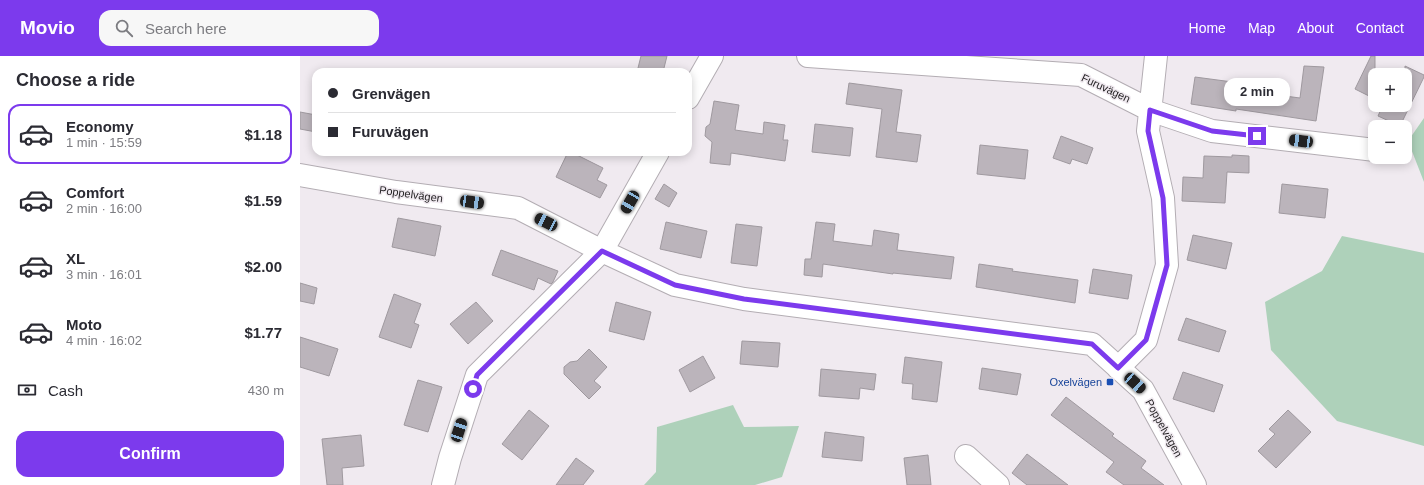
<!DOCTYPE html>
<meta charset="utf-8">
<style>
body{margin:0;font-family:Helvetica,sans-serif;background:#f7f7f7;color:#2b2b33;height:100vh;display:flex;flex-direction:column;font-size:15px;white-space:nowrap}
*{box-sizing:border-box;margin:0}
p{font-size:13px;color:#7c7c81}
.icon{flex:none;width:22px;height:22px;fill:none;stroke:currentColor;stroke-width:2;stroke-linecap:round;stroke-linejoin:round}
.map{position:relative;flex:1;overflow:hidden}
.sheet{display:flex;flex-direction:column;background:#fff;width:300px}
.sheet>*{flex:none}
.hud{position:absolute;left:12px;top:12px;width:380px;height:88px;border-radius:12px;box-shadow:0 2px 10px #0003;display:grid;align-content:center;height:88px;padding:0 16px;background:#fff}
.fabs{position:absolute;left:1068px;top:12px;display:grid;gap:8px}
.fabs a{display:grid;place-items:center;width:44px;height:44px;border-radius:8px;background:#fff;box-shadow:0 2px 10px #0003;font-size:20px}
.end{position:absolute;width:18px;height:18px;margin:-9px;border:5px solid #7c3aed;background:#fff;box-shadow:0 0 0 2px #fff}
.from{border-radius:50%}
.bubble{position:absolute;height:28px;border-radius:12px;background:#fff;box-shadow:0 2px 10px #0003;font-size:13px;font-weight:800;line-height:28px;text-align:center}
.car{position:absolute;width:12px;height:24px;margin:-12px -6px;border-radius:5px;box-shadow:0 0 3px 1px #0007;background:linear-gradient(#222 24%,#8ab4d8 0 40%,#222 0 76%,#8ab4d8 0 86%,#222 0)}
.hud b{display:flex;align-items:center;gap:14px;height:38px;font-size:15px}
.hud b+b{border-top:1px solid #e1e1e2}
.hud i{width:10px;height:10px;background:#2b2b33}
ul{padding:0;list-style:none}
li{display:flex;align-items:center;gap:12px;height:60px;margin:0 8px 6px;padding:0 8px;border:2px solid transparent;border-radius:12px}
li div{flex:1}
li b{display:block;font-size:15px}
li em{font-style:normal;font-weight:800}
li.selected{border-color:#7c3aed}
li>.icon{width:36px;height:36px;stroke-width:1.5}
h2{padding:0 16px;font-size:18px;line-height:48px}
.pay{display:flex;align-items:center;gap:10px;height:44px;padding:0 16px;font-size:15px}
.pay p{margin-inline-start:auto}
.cta{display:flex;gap:8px;margin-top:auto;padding:8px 16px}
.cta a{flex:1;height:46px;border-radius:12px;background:#7c3aed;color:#fff;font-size:16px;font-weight:800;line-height:46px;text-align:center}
header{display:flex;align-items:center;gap:24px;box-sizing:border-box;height:56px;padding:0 20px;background:#7c3aed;color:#fff}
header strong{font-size:19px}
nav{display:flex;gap:22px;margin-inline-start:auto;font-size:14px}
.search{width:280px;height:36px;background:#f7f7f7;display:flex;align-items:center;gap:10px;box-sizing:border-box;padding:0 14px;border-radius:12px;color:#7c7c81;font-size:15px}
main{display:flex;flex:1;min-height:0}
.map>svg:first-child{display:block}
.green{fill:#aed1ba}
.building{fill:#bbb4bb;stroke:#9f999f}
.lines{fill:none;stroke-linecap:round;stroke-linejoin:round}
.minor-casing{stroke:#b3adb3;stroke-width:24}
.minor{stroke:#fff;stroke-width:22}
.route{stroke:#7c3aed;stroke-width:5}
.transit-dot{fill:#1a4fb4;stroke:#f0eaf0;stroke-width:1.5}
.labels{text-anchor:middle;stroke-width:3;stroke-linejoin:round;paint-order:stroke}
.street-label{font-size:11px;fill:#211f21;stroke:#f0eaf0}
.transit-label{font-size:11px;fill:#164399;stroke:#f0eaf0;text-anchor:end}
</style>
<header>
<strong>Movio</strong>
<div class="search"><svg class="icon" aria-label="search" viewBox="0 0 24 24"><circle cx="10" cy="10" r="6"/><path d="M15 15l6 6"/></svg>Search here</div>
<nav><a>Home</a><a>Map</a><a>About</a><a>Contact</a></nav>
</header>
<main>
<section class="sheet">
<h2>Choose a ride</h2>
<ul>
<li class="selected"><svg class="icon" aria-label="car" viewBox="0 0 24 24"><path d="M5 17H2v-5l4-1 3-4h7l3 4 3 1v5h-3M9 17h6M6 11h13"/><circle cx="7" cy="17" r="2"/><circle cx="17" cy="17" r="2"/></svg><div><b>Economy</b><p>1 min · 15:59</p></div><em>$1.18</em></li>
<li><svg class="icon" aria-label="car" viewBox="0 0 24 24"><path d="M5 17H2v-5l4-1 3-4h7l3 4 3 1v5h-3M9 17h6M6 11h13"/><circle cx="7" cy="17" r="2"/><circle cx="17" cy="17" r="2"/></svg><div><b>Comfort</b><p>2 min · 16:00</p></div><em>$1.59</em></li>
<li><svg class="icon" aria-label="car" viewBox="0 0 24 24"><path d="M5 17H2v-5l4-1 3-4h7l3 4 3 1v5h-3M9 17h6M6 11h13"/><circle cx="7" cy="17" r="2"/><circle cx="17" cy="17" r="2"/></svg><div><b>XL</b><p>3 min · 16:01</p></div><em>$2.00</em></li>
<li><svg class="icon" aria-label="car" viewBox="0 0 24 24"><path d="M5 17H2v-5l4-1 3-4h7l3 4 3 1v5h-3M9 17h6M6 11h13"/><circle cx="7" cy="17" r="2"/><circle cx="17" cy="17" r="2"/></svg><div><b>Moto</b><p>4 min · 16:02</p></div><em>$1.77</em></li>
</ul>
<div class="pay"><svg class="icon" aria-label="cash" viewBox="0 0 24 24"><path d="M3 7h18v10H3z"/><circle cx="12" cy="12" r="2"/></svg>Cash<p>430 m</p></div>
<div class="cta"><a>Confirm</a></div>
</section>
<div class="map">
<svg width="1124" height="429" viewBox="0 0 1124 429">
<rect width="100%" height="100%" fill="#f0eaf0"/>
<path class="green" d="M 1124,62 L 1124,126 L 1108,85 Z
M 1042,180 L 1124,197 L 1124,390 L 1037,365 L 971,294 L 965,246 L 1022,215 Z
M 433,349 L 444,371 L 499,370 L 482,421 L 455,429 L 344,429 L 356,416 L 357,371 Z"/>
<path class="building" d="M 341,0 L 367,0 L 363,16 L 337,16 Z
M 1071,0 L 1075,0 L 1075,43 L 1055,33 Z
M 1004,10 L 1024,11 L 1016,65 L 936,53 L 936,55 L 891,48 L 895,21 L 940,27 L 939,34 L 1000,42 Z
M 1105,10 L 1124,19 L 1124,21 L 1100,70 L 1078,60 L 1083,49 L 1105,49 Z
M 549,27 L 602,34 L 596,76 L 621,79 L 617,106 L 576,101 L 582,53 L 546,48 Z
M 414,45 L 439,49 L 435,74 L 463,78 L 464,66 L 485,69 L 483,84 L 488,84 L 485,105 L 431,97 L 430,109 L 410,107 L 412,86 L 405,80 L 406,71 L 410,68 Z
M 0,56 L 16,59 L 16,76 L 0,73 Z
M 515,68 L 553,72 L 550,100 L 512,96 Z
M 761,80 L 793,92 L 787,108 L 772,103 L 770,108 L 753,102 Z
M 680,89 L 728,94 L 725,123 L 677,118 Z
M 268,96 L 271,96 L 303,112 L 297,124 L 307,129 L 300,142 L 256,121 Z
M 932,99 L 949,100 L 949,117 L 927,116 L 925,147 L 882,145 L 883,121 L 903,122 L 904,100 L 932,101 Z
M 364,128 L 377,137 L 369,151 L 355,143 Z
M 982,128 L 1028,133 L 1025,162 L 979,157 Z
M 98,162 L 141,170 L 135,200 L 92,191 Z
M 366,166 L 407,175 L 401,202 L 360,193 Z
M 516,166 L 535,168 L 533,185 L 572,190 L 574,174 L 599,178 L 597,194 L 654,201 L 651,223 L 593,217 L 593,218 L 523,208 L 522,221 L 504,219 L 505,203 L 511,203 Z
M 436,168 L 462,171 L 457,210 L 431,207 Z
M 893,179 L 932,187 L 926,213 L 887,204 Z
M 201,194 L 258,215 L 253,226 L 251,228 L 238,222 L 234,234 L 192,219 Z
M 679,208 L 713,213 L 712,215 L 778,224 L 775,247 L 676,231 Z
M 793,213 L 832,219 L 828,243 L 789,237 Z
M 0,227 L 17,232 L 14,248 L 0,245 Z
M 94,238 L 121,248 L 114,267 L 119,269 L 111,292 L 79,281 Z
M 176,246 L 193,265 L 168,288 L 150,268 Z
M 316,246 L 351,256 L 344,284 L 309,275 Z
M 886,262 L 926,275 L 919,296 L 878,284 Z
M 0,281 L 38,293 L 29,320 L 0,311 Z
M 442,285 L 480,287 L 478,311 L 440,308 Z
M 289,293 L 307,311 L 294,325 L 301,331 L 289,343 L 264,318 L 264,311 L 270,306 L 277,305 Z
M 403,300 L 415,322 L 390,336 L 379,314 Z
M 605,301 L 642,306 L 637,346 L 612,343 L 613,328 L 602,327 Z
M 682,312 L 721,318 L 717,339 L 679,333 Z
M 521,313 L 576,318 L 574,334 L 560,332 L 559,343 L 519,340 Z
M 883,316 L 923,329 L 914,356 L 873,343 Z
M 118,324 L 142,331 L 128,376 L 104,369 Z
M 766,341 L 814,378 L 812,380 L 846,405 L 841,412 L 864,429 L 824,429 L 806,416 L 814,406 L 751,359 Z
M 229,354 L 249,370 L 222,404 L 202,388 Z
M 988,354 L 1011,376 L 976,412 L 958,395 L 975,378 L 969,373 Z
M 525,376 L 564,381 L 562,405 L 522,401 Z
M 61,379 L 64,410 L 42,412 L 43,429 L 27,429 L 22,383 Z
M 727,398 L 768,429 L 727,429 L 712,417 Z
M 628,399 L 631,429 L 607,429 L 604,402 Z
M 276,402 L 294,415 L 283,429 L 256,429 Z"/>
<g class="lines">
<g class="minor-casing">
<path id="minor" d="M 508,0 L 781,19 L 850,54 L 912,75 L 1075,94
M 388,42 L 412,0
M 0,119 L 96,136 L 218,152 L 302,195 L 375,229 L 444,243 L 792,288 L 843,334 L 895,429
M 818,312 L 846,284 L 867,209 L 863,142 L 848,75 L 856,0
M 666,400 L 698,429
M 143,429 L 150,402 L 177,319 L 302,195 L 358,96"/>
</g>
<use href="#minor" class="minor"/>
</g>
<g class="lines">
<path class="route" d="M 173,333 L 177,319 L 302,195 L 375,229 L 444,243 L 792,288 L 818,312 L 846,284 L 867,209 L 863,142 L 848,75 L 850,54 L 912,75 L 957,80"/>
</g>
<rect class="transit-dot" x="806" y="322" width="8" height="8" rx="2"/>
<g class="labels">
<g class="street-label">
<text transform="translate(806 32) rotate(25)" y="4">Furuvägen</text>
<text transform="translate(111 138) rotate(8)" y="4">Poppelvägen</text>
<text transform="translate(864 372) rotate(61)" y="4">Poppelvägen</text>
</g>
<g class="transit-label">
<text x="802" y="330">Oxelvägen</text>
</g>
</g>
</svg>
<div class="fabs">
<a>+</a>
<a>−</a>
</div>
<i class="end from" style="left:173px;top:333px"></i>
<i class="end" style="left:957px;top:80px"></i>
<div class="bubble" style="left:924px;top:22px;width:66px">2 min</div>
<i class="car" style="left:1001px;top:85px;rotate:277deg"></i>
<i class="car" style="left:172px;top:146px;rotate:98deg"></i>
<i class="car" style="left:330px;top:146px;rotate:210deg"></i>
<i class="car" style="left:246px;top:166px;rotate:297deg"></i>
<i class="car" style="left:835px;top:327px;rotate:132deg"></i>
<i class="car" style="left:159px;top:374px;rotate:18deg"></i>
<div class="hud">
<b><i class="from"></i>Grenvägen</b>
<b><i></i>Furuvägen</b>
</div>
</div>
</main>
